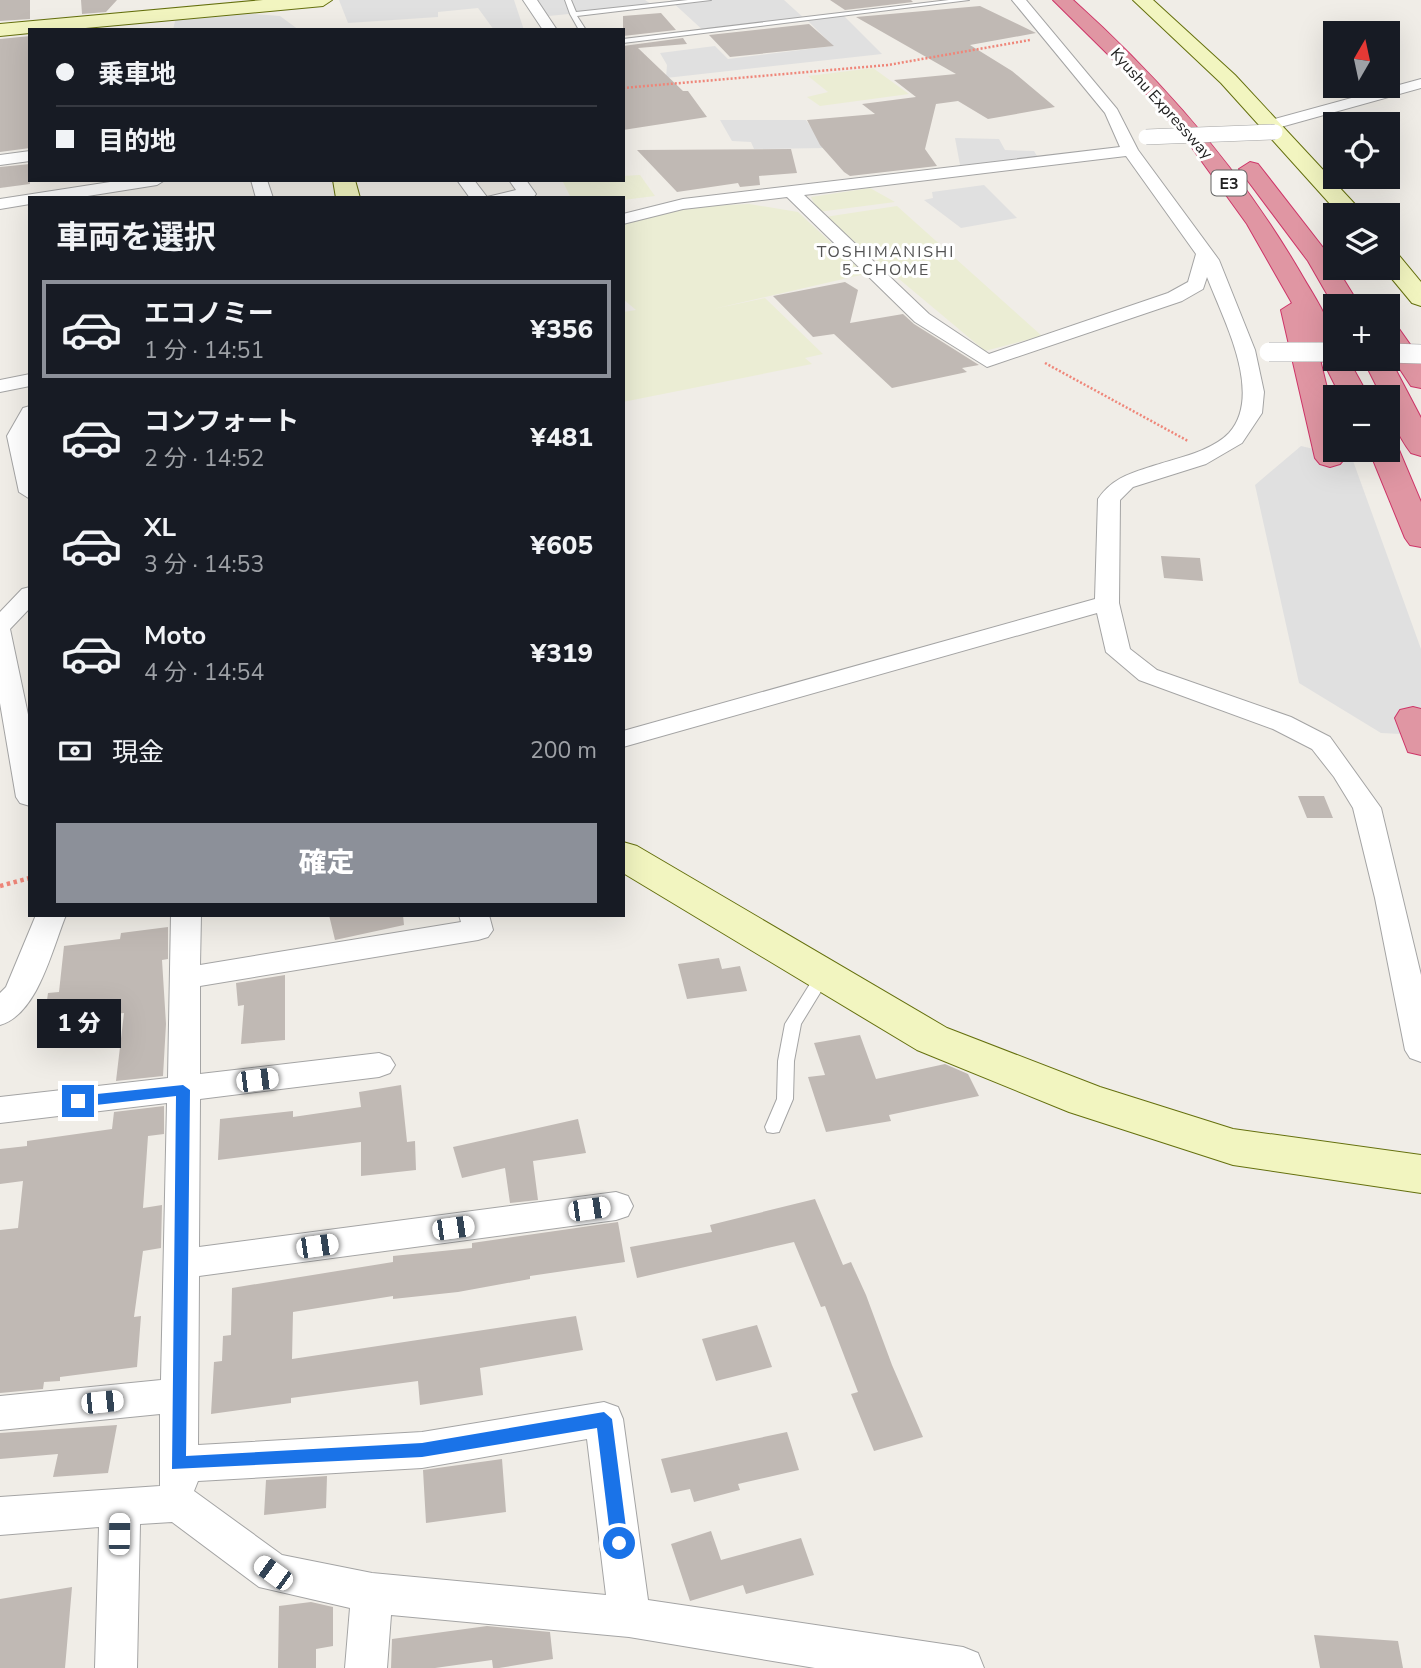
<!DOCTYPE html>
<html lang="ja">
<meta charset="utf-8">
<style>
body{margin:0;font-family:"Nunito Sans","Noto Sans JP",sans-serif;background:#242831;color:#f1f3f6;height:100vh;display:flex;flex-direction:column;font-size:26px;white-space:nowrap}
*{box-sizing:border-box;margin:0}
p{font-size:23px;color:#9ea1a6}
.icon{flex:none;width:38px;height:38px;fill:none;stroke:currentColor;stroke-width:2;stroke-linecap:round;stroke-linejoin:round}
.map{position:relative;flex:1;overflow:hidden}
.details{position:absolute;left:28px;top:196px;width:597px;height:721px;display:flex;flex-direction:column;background:#171b24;border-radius:0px;box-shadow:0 7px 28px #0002}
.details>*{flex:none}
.banner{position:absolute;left:28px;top:28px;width:597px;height:154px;border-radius:0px;box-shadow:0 7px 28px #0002;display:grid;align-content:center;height:154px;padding:0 28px;background:#171b24}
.needle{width:46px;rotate:9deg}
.controls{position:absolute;left:1323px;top:21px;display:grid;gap:14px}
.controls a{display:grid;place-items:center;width:77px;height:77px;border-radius:0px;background:#171b24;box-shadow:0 7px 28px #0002;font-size:35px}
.end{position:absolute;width:32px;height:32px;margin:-16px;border:9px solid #1a73e8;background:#fff;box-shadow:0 0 0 4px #fff}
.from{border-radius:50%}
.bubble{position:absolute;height:49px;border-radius:0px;background:#171b24;box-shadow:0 7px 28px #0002;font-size:23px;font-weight:800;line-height:49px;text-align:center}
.car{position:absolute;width:21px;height:42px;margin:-21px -10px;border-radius:9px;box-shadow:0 0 5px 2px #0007;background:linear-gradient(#fff 24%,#345 0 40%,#fff 0 76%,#345 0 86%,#fff 0)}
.banner b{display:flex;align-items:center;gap:24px;height:66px;font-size:26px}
.banner b+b{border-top:2px solid #363941}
.banner i{width:18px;height:18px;background:#f1f3f6}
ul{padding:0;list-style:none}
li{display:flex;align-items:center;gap:21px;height:98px;margin:0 14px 10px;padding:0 14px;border:4px solid transparent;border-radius:0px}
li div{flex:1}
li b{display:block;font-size:26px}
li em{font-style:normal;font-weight:800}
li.on{border-color:#8c9099}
li>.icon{width:63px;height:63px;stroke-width:1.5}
h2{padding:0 28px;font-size:32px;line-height:84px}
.pay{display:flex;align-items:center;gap:18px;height:77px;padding:0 28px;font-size:26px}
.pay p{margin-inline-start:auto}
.cta{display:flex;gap:14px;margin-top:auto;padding:14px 28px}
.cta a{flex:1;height:80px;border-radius:0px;background:#8c9099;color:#fff;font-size:28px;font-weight:800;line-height:80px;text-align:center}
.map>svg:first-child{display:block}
.farmland{fill:#ebedd4}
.parking{fill:#e0e0e0}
.building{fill:#c0b9b4}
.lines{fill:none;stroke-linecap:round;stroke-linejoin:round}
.lane-casing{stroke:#a4a4a4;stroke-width:2}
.street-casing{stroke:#a4a4a4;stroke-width:2}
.secondary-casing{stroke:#65700e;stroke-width:2}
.highway-casing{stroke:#ce3568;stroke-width:2}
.path-far1{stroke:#ef8679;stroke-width:2.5;stroke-dasharray:2 2;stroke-linecap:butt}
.path{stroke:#ef8679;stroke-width:4.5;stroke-dasharray:3.5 3.5;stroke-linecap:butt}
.lane{fill:#fff;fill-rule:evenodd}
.street{fill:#fff;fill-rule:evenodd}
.secondary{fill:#f2f5c0;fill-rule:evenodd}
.highway{fill:#e096a3;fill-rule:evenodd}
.street-bridge-far1-casing{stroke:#a4a4a4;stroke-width:16;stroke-linecap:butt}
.street-bridge-casing{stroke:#a4a4a4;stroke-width:20;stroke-linecap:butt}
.street-bridge-far1{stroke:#fff;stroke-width:15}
.street-bridge{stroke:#fff;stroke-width:19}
.route{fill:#1a73e8}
.labels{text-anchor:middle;stroke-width:6;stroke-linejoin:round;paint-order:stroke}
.far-street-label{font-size:16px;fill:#202020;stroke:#fff}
.shield{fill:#fff;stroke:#636363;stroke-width:2}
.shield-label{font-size:16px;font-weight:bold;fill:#202020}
.far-neighbourhood-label{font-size:16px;letter-spacing:2px;fill:#535353;stroke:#fff}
</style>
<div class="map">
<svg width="1421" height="1668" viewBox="0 0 1421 1668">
<rect width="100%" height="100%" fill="#f0ede7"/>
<path class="farmland" d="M 873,68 L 909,94 L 820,106 L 807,97 L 828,92 L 808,76 Z
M 640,175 L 655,196 L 623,200 L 571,198 L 563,182 L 623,180 L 623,176 Z
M 870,188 L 895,202 L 818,212 L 811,197 Z
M 749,204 L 798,212 L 865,274 L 713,309 L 765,298 L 823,354 L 805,358 L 812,364 L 623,402 L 623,312 L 636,310 L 623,299 L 623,225 L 687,207 Z
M 897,206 L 1042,336 L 985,351 L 825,217 Z"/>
<path class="parking" d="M 339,0 L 514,0 L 524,30 L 494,30 L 478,8 L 438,12 L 438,17 L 348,23 Z
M 533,0 L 645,0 L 654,6 L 548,16 Z
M 670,0 L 784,0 L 805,19 L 843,15 L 882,54 L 666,78 L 667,65 L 660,53 L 715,46 L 728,59 L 833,46 L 808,21 L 706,33 Z
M 243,13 L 280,16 L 299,30 L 173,30 L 176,17 Z
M 720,120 L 806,120 L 825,148 L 754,149 L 751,142 L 732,141 Z
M 955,138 L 999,139 L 1005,150 L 1034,151 L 1040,161 L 961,170 Z
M 984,185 L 1017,218 L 961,228 L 924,200 L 933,198 L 932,192 Z
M 1301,446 L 1352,458 L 1421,649 L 1421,735 L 1381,733 L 1299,683 L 1255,485 Z"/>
<path class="building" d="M 0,0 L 30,0 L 30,19 L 0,21 Z
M 81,0 L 117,0 L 106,12 L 82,14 Z
M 830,0 L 911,0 L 913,2 L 845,10 Z
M 980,6 L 1036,33 L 970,45 L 1012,71 L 1055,107 L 988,119 L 958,101 L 936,104 L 925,149 L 937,166 L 850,176 L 844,172 L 820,145 L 807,120 L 875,114 L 862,104 L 916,97 L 894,80 L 956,74 L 856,17 Z
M 661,13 L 676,30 L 623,36 L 623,16 Z
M 809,24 L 834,46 L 730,57 L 709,35 Z
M 30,36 L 30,148 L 0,152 L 0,39 Z
M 683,38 L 687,44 L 638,48 L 683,91 L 688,91 L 707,117 L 623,130 L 623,46 Z
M 791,149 L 797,173 L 759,176 L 760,185 L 740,187 L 738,183 L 677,192 L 637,150 Z
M 30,164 L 30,184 L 0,188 L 0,167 Z
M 845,282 L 858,290 L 850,323 L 903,314 L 914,324 L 979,365 L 962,368 L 967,372 L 892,388 L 834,334 L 813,337 L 773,296 Z
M 1161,556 L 1200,558 L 1203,581 L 1164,578 Z
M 1298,796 L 1324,796 L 1333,818 L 1307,818 Z
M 329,915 L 403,915 L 404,925 L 335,940 Z
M 168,927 L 168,959 L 162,960 L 166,1024 L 163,1076 L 116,1081 L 124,1013 L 44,1021 L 48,993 L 59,992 L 64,946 L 120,939 L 121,933 Z
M 719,958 L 722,969 L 740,966 L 747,991 L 687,999 L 678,964 Z
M 285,975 L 285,1040 L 241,1044 L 244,1005 L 238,1006 L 236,983 Z
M 860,1035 L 876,1079 L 945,1064 L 968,1074 L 979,1096 L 889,1115 L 891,1121 L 826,1132 L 808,1077 L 825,1075 L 814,1043 Z
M 401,1085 L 407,1142 L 415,1141 L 416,1170 L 361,1176 L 361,1142 L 218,1160 L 220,1119 L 293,1111 L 293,1117 L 361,1107 L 359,1092 Z
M 164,1106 L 164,1134 L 148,1136 L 143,1208 L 162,1205 L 161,1248 L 143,1251 L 134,1317 L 141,1316 L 137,1367 L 60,1377 L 60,1381 L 44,1382 L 43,1389 L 0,1393 L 0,1230 L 18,1228 L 23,1181 L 0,1184 L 0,1149 L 27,1146 L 27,1141 L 112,1129 L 114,1112 Z
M 578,1119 L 586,1153 L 533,1161 L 538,1200 L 510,1203 L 505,1168 L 462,1178 L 453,1147 Z
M 815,1199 L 843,1265 L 851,1262 L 866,1295 L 892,1365 L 923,1437 L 874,1451 L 851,1394 L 858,1392 L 825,1306 L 821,1307 L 794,1242 L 637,1278 L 630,1247 L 712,1232 L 710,1225 Z
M 618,1222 L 625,1262 L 530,1276 L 530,1279 L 458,1292 L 393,1299 L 393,1296 L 293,1312 L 292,1359 L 576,1316 L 583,1350 L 480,1368 L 483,1395 L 420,1405 L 418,1381 L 291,1398 L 291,1403 L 211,1414 L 214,1362 L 222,1361 L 223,1336 L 231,1335 L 232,1288 L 393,1262 L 393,1256 L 472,1248 L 472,1243 Z
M 757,1325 L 772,1367 L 716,1381 L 702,1339 Z
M 117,1425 L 108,1473 L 53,1477 L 58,1454 L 0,1459 L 0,1433 Z
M 787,1432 L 799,1470 L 738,1484 L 740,1490 L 694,1502 L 690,1489 L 671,1493 L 661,1459 Z
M 502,1459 L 506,1512 L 426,1523 L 423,1470 Z
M 327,1476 L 326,1508 L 264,1515 L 266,1480 Z
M 711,1531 L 721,1560 L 801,1538 L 814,1575 L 746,1594 L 743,1585 L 690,1601 L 671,1544 Z
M 72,1587 L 65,1668 L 0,1668 L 0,1599 Z
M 311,1602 L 333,1607 L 333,1646 L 316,1649 L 316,1668 L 278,1668 L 279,1606 Z
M 487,1626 L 550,1632 L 553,1659 L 499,1668 L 493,1668 L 492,1660 L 435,1668 L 391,1668 L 392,1639 Z
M 1314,1635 L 1398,1641 L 1403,1668 L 1320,1668 Z"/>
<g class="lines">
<g class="lane-casing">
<path id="lane" d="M 565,0 L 571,0 L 576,12 L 688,0 L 711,0 L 577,16 L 586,30 L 579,30 L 570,14 Z
M 949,0 L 969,0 L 623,43 L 623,39 Z
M 823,970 L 828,971 L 831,975 L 801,1024 L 794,1061 L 793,1099 L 779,1132 L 773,1133 L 767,1132 L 765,1127 L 777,1099 L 778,1061 L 785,1024 L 818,971 Z"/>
</g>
<g class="street-casing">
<path id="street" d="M 523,0 L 537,0 L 557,30 L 543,30 Z
M 1012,0 L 1026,0 L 1117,109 L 1138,150 L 1219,260 L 1255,350 L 1264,392 L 1262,413 L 1242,443 L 1206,464 L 1133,487 L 1120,500 L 1119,603 L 1130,649 L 1157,670 L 1291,717 L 1330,737 L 1381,808 L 1421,975 L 1421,1062 L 1410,1058 L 1405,1050 L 1375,898 L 1353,808 L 1334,777 L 1312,749 L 1273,729 L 1139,680 L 1106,652 L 1097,613 L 623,747 L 623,731 L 1095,599 L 1098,499 C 1113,477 1132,473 1156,465 C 1178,458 1212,451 1229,433 C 1264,394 1223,319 1207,277 L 1203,289 L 1182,301 L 987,367 L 915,322 L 787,197 L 683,209 L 623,224 L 623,214 L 683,199 L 1120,147 L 1105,113 ZM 1126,156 L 1196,254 L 1188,282 L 1168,293 L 989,354 L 929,314 L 804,195 Z
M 1421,79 L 1421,88 L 1270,130 L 1262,125 L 1264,122 Z
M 30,151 L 30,161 L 0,165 L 0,155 Z
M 123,180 L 165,180 L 157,185 L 75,198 L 30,198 L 30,204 L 0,209 L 0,199 Z
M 251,180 L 267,180 L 273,198 L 256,198 Z
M 457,180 L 474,180 L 487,197 L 516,190 L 509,180 L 526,180 L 536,194 L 533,198 L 470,198 Z
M 30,374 L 30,386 L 0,392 L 0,380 Z
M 30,406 L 30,499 L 19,492 L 7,436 L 23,408 Z
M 30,587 L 30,608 L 10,629 L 30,724 L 30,806 L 20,803 L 16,797 L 0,703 L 0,612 L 22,589 Z
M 36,915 L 66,915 C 52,949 38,1014 0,1025 L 0,993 L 6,987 Z
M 171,915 L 201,915 L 200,965 L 461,922 L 459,915 L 489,915 L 493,930 L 488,937 L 478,940 L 200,986 L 200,1074 L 379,1053 L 390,1057 L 395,1065 L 390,1073 L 379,1077 L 200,1099 L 199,1247 L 616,1192 L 628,1196 L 633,1206 L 628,1216 L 616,1220 L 199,1276 L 198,1445 L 422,1432 L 604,1402 L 618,1407 L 623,1419 L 648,1600 L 963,1647 L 978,1653 L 984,1668 L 815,1668 L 629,1637 L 391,1615 L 387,1668 L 345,1668 L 350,1608 L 259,1587 L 172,1522 L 140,1524 L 137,1668 L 95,1668 L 99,1527 L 0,1535 L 0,1497 L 160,1486 L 160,1414 L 0,1430 L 0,1396 L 161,1380 L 167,1103 L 0,1123 L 0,1097 L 168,1078 ZM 587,1439 L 606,1595 L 372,1573 L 282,1555 L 194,1491 L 198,1481 L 422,1468 Z"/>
</g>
<g class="secondary-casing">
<path id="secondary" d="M 263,0 L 332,0 L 323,6 L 64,30 L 30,30 L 30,33 L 0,36 L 0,24 Z
M 1133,0 L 1153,0 L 1235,75 L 1365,215 L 1340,215 L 1221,83 Z
M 333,180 L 355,180 L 360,198 L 336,198 Z
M 1388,251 L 1397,253 L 1421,282 L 1421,306 L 1412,303 L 1383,268 L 1388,268 Z
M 623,842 L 637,846 L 947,1028 L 1100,1087 L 1233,1129 L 1421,1155 L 1421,1193 L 1233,1165 L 1069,1112 L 917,1050 L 623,873 Z"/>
</g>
<g class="highway-casing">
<path id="highway" d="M 1053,0 L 1073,0 C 1163,81 1239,168 1300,272 C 1317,302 1335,324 1335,359 L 1348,359 L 1369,397 L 1341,397 L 1318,351 L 1335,421 L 1335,450 L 1343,450 L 1345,458 L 1340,464 L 1330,467 L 1320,464 L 1315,458 L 1281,310 L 1292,303 L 1247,224 L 1185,138 L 1136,82 Z
M 1250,162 L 1258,164 L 1328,254 L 1360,306 L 1335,308 L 1308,261 L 1239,169 Z
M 1388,324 L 1397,326 L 1421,360 L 1421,388 L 1411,386 L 1388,351 Z
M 1388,355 L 1421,418 L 1421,456 L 1411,453 C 1400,438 1388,416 1388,397 L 1382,397 L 1363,359 L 1388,359 Z
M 1388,442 L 1394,444 L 1399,450 L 1421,502 L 1421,547 L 1410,545 L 1405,538 L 1369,450 L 1388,450 Z
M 1413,707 L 1421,709 L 1421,755 L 1408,752 L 1395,718 L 1400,710 Z"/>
</g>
<path class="path-far1" d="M 623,88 L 888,65 L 1030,40
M 1045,363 L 1188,441"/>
<path class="path" d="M 0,886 L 30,878"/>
<use href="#lane" class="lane"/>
<use href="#street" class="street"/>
<use href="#secondary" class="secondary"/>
<use href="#highway" class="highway"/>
<g class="street-bridge-far1-casing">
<path id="street-bridge-far1" d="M 1146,137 L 1275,132"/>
</g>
<g class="street-bridge-casing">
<path id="street-bridge" d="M 1269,352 L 1335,352
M 1388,353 L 1421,354"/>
</g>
<use href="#street-bridge-far1" class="street-bridge-far1"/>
<use href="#street-bridge" class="street-bridge"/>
</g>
<path class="route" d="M 183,1085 L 190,1090 L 186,1456 L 422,1443 L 604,1412 L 612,1419 L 628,1543 L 625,1548 L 619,1551 L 611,1543 L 597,1428 L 422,1457 L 172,1469 L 176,1096 L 78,1107 L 72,1101 L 78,1096 Z"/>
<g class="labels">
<g class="far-street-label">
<text transform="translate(1162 103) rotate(48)" y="6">Kyushu Expressway</text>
</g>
<rect class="shield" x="1211.5" y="170.5" width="35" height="25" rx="5"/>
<g class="shield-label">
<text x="1229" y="189">E3</text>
</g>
<g class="far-neighbourhood-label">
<text x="886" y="257">TOSHIMANISHI<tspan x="886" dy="18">5-CHOME</tspan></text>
</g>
</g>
</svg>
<div class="controls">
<a><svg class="needle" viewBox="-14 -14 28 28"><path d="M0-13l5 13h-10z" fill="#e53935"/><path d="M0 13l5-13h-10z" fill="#9ea1a6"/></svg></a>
<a><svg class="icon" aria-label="locate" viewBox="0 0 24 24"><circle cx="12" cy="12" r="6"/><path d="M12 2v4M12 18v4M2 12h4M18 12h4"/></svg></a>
<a><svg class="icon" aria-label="layers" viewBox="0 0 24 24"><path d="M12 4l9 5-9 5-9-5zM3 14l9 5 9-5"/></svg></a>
<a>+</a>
<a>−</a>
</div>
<i class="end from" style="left:619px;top:1543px"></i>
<i class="end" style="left:78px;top:1101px"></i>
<div class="bubble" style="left:37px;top:999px;width:84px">1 分</div>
<i class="car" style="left:257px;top:1080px;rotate:83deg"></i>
<i class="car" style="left:589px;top:1209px;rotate:82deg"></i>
<i class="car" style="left:453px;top:1228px;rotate:82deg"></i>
<i class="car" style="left:317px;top:1246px;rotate:82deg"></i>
<i class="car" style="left:102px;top:1402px;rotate:84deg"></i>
<i class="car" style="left:119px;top:1534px;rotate:1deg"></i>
<i class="car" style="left:273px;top:1573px;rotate:306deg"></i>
<div class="banner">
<b><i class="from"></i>乗車地</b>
<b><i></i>目的地</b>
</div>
<section class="details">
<h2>車両を選択</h2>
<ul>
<li class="on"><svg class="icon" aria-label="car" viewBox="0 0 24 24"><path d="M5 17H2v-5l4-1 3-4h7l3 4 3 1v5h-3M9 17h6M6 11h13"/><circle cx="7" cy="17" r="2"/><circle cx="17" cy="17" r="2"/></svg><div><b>エコノミー</b><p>1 分 · 14:51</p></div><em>¥356</em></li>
<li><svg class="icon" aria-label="car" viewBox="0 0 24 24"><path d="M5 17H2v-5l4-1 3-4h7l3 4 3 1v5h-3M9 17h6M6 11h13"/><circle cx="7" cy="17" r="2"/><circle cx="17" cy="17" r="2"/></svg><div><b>コンフォート</b><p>2 分 · 14:52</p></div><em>¥481</em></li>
<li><svg class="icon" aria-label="car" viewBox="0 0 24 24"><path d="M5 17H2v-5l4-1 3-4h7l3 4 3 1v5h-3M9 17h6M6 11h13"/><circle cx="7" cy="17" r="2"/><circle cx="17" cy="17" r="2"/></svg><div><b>XL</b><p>3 分 · 14:53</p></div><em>¥605</em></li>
<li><svg class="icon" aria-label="car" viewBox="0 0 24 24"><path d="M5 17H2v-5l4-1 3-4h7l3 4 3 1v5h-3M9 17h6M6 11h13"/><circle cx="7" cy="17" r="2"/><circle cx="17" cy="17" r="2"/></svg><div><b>Moto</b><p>4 分 · 14:54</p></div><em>¥319</em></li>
</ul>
<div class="pay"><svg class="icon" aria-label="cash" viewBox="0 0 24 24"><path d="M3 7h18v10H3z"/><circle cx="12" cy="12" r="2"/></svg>現金<p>200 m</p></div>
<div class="cta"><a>確定</a></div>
</section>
</div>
